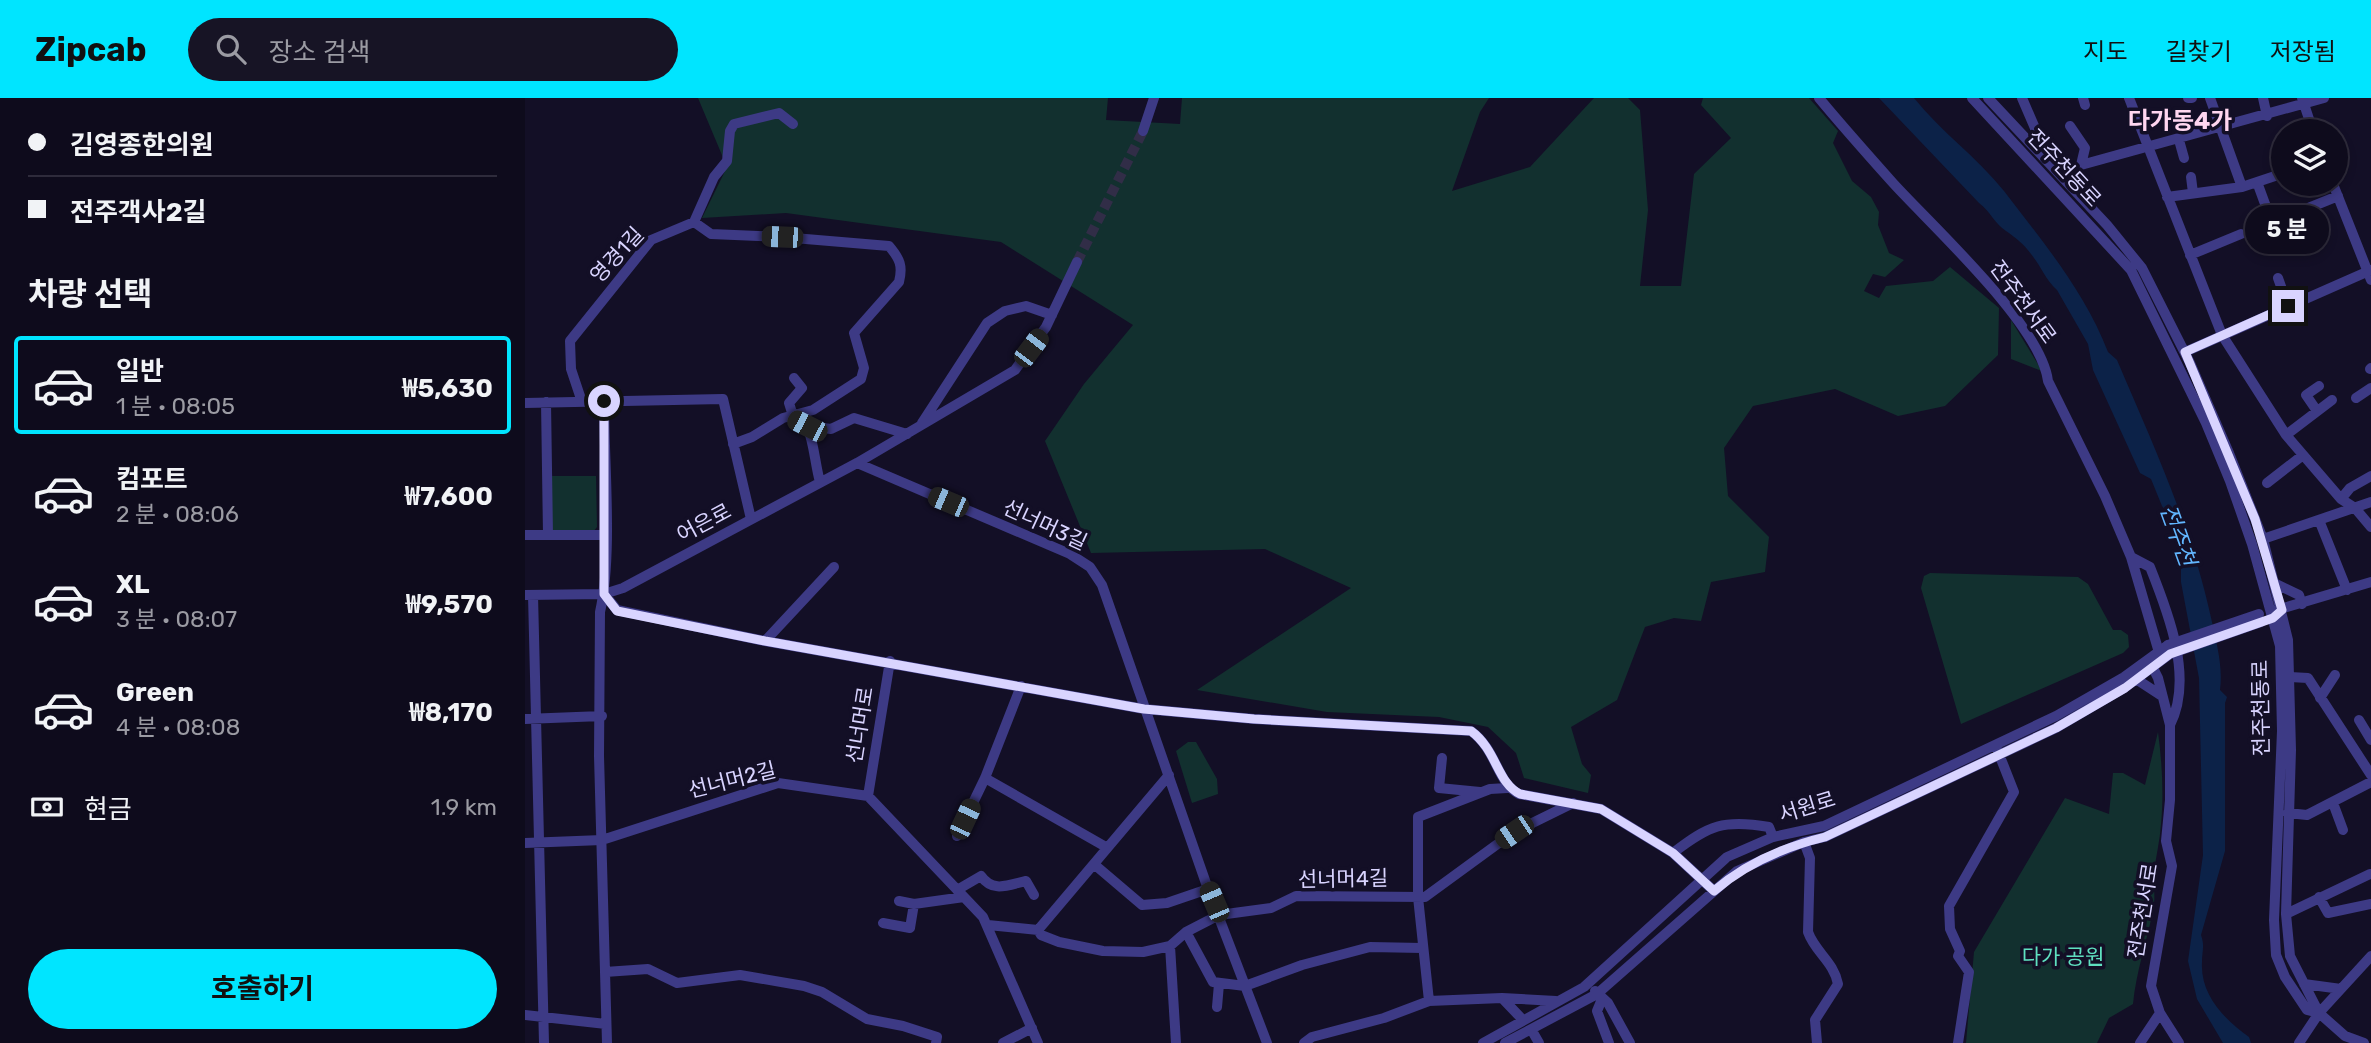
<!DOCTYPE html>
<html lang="ko">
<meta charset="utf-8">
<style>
body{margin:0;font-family:Rubik,"Noto Sans KR",sans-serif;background:#171425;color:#f1f3f6;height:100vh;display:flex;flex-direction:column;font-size:26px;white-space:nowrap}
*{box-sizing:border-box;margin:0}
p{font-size:23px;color:#9b9ba3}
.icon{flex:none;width:38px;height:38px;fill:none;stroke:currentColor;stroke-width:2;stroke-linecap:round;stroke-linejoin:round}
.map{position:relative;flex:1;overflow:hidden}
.panel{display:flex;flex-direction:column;background:#0e0b1c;width:525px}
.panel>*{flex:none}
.hud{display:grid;align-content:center;height:154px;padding:0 28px;background:#0e0b1c}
.controls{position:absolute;left:1746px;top:21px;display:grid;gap:14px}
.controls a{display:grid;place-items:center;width:77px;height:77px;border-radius:50%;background:#0e0b1c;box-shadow:0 4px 10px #0003,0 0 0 2px #2e2b3b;font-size:35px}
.end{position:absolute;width:32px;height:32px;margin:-16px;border:9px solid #d9d4ff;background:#111;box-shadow:0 0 0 4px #111}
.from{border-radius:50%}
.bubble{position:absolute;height:49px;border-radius:24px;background:#0e0b1c;box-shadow:0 4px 10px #0003,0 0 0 2px #2e2b3b;font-size:23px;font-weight:700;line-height:49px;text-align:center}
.car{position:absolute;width:21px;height:42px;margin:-21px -10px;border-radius:9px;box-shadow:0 0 5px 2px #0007;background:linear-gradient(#222 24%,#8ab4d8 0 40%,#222 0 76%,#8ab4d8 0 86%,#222 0)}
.hud b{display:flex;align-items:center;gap:24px;height:66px;font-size:26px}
.hud b+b{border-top:2px solid #2e2b3b}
.hud i{width:18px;height:18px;background:#f1f3f6}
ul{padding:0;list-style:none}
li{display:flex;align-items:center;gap:21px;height:98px;margin:0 14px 10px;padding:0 14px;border:4px solid transparent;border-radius:7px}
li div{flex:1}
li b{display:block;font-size:26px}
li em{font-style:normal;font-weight:700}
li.active{border-color:#00e5ff}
li>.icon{width:63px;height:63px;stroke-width:1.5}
h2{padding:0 28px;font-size:32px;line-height:84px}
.pay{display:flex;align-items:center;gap:18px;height:77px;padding:0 28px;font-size:26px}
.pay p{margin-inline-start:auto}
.cta{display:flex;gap:14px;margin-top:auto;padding:14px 28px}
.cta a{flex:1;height:80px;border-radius:42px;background:#00e5ff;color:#111;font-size:28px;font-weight:700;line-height:80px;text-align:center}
header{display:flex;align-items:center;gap:42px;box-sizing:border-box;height:98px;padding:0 35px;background:#00e5ff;color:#111}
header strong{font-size:33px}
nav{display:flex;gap:38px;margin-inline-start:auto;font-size:24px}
.search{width:490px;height:63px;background:#171425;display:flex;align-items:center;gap:18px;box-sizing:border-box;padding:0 24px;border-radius:38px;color:#9b9ba3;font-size:26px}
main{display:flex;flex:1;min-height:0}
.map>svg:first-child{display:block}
.green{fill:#12302f}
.water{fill:#0c2248}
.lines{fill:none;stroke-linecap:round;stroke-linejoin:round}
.minor-tunnel{stroke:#312d47;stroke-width:10;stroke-dasharray:10 5;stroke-linecap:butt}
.minor{stroke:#3d3a85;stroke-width:10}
.minor-bridge{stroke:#3d3a85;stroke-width:10}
.route{stroke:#d9d4ff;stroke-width:9}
.labels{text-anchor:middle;stroke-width:7;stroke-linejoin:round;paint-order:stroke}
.street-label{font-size:21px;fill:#d9d4ff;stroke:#130f26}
.park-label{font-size:21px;fill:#5fe0c0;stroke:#130f26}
.water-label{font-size:23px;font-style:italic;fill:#62b6ff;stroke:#130f26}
.quarter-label{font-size:24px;font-weight:bold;fill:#ffd6f0;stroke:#130f26}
</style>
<header>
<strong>Zipcab</strong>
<div class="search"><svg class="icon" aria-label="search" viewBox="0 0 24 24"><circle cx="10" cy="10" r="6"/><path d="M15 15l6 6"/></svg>장소 검색</div>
<nav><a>지도</a><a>길찾기</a><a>저장됨</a></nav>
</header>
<main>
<section class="panel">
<div class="hud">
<b><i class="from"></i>김영종한의원</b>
<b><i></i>전주객사2길</b>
</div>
<h2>차량 선택</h2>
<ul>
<li class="active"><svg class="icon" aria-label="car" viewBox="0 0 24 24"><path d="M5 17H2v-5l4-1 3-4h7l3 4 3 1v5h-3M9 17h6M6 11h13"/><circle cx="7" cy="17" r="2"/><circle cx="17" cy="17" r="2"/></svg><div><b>일반</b><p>1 분 · 08:05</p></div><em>₩5,630</em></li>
<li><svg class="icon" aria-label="car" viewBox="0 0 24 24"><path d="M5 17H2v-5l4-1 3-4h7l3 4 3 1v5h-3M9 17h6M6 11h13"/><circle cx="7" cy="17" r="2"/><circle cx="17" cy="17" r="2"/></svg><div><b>컴포트</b><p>2 분 · 08:06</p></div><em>₩7,600</em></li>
<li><svg class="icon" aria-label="car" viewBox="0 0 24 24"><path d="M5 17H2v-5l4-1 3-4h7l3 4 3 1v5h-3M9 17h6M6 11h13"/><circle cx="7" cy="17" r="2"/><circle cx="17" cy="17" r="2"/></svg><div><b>XL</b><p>3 분 · 08:07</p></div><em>₩9,570</em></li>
<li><svg class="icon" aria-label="car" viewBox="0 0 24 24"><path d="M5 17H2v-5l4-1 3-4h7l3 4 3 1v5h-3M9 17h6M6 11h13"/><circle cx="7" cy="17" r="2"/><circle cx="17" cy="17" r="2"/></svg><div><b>Green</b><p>4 분 · 08:08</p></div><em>₩8,170</em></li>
</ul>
<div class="pay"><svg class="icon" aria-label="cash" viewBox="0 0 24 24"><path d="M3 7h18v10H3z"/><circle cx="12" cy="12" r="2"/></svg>현금<p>1.9 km</p></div>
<div class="cta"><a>호출하기</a></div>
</section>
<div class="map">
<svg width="1846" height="945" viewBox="0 0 1846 945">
<rect width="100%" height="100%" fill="#130f26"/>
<path class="green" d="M 173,0 L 583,0 L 581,22 L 655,26 L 657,0 L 964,0 L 955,14 L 927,93 L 1005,69 L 1069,0 L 1103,0 L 1115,12 L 1123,112 L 1115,188 L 1156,188 L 1169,76 L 1206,40 L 1176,7 L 1178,0 L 1284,0 L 1313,33 L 1308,45 L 1327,83 L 1346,99 L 1354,114 L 1353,127 L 1364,155 L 1379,162 L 1360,179 L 1348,176 L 1339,193 L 1354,200 L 1361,188 L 1408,183 L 1425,169 L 1474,210 L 1473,257 L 1420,308 L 1373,318 L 1310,291 L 1228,308 L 1199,350 L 1203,398 L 1244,439 L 1240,474 L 1186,484 L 1176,523 L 1149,520 L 1120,529 L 1092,602 L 1046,629 L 1057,666 L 1066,677 L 1063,695 L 999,680 L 991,655 L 963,629 L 914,619 L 802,614 L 672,592 L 826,490 L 740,451 L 566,455 L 520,343 L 559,286 L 608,227 L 476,144 L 261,115 L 177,120 L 202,69 Z
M 1486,222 L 1517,273 L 1486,261 Z
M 26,378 L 71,378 L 72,429 L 68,434 L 26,433 Z
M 1405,475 L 1553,479 L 1563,486 L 1588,532 L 1596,532 L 1603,537 L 1604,549 L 1598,555 L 1436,626 L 1396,490 L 1399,478 Z
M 1633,634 C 1637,665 1639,695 1636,726 C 1635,742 1631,758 1629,774 C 1628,786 1631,800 1628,812 C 1622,843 1611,874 1608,906 L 1584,920 L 1572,945 L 1441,945 L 1449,854 L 1540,700 L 1584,716 L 1588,675 L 1598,675 L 1620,687 Z
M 663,644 L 671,644 L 692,681 L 693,696 L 667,705 L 651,653 Z"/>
<path class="water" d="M 1354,0 L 1389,0 C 1416,34 1452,59 1479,93 C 1518,144 1560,194 1583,254 L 1592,262 C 1629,349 1667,430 1687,524 C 1692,547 1698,569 1695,592 L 1702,599 L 1700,605 L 1700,753 L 1676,837 C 1680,848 1677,853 1677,864 C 1675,897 1700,922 1724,939 L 1726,945 L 1698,945 L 1672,901 L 1663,863 L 1678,757 L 1674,580 L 1656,484 L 1656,456 L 1646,420 L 1637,408 L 1626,381 L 1615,375 L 1568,272 L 1563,246 L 1532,192 C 1520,181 1516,168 1506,156 C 1499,146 1491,140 1481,133 C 1470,126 1465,113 1454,105 Z"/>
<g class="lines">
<path class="minor-tunnel" d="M 552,164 L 618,33"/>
<path class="minor" d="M 1294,0 C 1318,29 1343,57 1368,85 C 1408,129 1516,227 1523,283 L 1580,398 L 1606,459 L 1633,551
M 1447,0 L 1606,172 L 1681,325 L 1705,383 L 1727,446 L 1755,548 L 1757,633 L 1749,822 L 1751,857 L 1760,879 L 1782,912 L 1794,915
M 1463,0 L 1582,127 L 1617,170 L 1665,265 L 1704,355 L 1738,441 L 1763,542 L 1766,652 L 1761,816 L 1765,858 L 1794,915 L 1820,938 L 1839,945
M 1497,0 L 1516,44 L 1523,51
M 1558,0 L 1560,7
M 1604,0 L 1697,237 L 1761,337 L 1816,401 L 1830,410 L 1846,429
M 1663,0 L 1667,0
M 1685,0 L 1717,89
M 1738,0 L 1742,18
M 1777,0 L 1788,33
M 1545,28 L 1560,50 L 1556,67
M 618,33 L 629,0
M 1654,42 L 1659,60
M 1537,78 L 1545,70 L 1556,67 L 1799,0
M 1666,79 L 1668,95
M 1732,84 L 1747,125
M 1808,86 L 1846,182
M 1642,99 L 1717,89 L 1759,75
M 1776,113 L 1813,98
M 169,124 L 189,79 L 202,63 L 205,33 L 209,26 L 254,15 L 268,26
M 1665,157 L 1716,136
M 1753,180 L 1763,208
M 1660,254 L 1846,172
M 1845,271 L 1846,270
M 269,280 L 277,290 L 264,305 L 269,321 L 282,328 C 289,344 290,366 295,384
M 1831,300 L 1846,290
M 79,303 C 79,366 88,455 75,514 L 74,658 L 82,945
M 21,304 L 23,437
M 57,304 L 46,271 L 45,243 L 126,142 L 169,124 L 186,136 L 257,139 L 364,148 C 375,161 378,168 374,184 L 329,235 L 339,270 L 336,281 L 288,312 L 258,320 L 227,339 L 208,346
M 0,305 L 198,301 L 226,421
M 1792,313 L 1781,297 L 1794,288
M 397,325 L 462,225 L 480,213 L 501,208 L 527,217
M 282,328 L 306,331 L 329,320 L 382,336
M 1761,337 L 1807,302
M 332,365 L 545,456 L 565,469 L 577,487 L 683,791 L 742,945
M 1742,385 L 1778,357
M 1816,401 L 1825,390 L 1846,378
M 1794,422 L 1822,492
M 0,437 L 80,437
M 1738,441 L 1846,404
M 1606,459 L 1625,469 C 1643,514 1669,580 1645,627
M 1749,485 L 1774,497 L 1777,506
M 79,496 L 92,512 L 240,543 L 619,611 L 729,621 L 946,633 C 972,652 972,685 994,696 L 1076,711 L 1148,755 L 1189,793
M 0,497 L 79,496 L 98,490 L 332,365 L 490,272 L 521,229 L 552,164
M 8,497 L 19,945
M 1752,512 L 1846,484
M 240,543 L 309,469
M 1627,568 L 1633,580 L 1645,627 L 1645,702 L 1641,743 L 1647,768 L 1626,888 L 1635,915 L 1654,945
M 1765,579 L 1783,580 L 1846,677
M 1611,581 L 1637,598
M 1795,600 L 1810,577
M 0,621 L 77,618
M 1834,622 L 1846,642
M 917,660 L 914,690 L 955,694
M 460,680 L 581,749
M 343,698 L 365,563
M 1808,705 L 1818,732
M 1763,715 L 1782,717 L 1846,684
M 432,738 L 460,680 L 496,588
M 1279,744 L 1285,760 L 1283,834 C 1290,854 1309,864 1313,886 L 1290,922 L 1292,945
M 0,745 L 77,742 L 253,685 L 343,698 L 458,819 L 513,945
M 1148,755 C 1184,727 1199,721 1244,729 L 1248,739
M 570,767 L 617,807 L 642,805 L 683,791
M 432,792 L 456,778 C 468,795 483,787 501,783 L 509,797
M 1794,799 L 1803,815 L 1846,806
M 374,803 L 389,806 L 439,799
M 1761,816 L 1845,776
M 358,825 L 385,830 L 389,806
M 463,827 L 513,832 L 644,677
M 513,832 L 516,837 L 534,844 L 578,853 L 618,854 L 645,848 L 661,834 L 694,817 L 746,810 L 771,798 L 900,799 L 989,734 L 1048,705
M 661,834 L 688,884 L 720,888 L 777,867 L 845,849 L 897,850
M 645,848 L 651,945
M 80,874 L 123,871 L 152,885 L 215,877 L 279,888 L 297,894 L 342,921 L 378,928 L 412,939 L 411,945
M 1779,886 L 1816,891
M 1070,893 L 1083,905 L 1105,945
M 977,900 L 998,922
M 1077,901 L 1072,913 L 1084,945
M 904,903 L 893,799 L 893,719 L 965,691 L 982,690
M 692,909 L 694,886
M 0,917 L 81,926
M 1006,931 L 1014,945
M 478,945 L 507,930
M 779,945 L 787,939 L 859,920 L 904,903 L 977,900 L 1031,903
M 958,945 L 1059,889 L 1202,759 L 1248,739 L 1299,728 L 1531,618 L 1599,579 L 1643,547
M 980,945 L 1072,896 L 1212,773 L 1279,744 L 1300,739 L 1531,630 L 1599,590 L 1645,556
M 1433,945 L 1444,874 L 1433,858 L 1435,853 L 1425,831 L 1424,808 L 1489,694 L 1472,651
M 1615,945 L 1635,915
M 1774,945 L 1794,915 L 1846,858"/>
<path class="minor-bridge" d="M 1643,547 L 1734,516
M 1645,556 L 1736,524"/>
</g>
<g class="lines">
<path class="route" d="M 79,303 L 79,496 L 92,513 L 240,543 L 619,611 L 729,621 L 946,633 C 972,652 972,685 995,696 L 1076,711 L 1148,755 L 1189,793 C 1220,766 1259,749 1300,739 L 1531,630 L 1600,590 L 1645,556 L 1748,520 L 1757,512 L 1730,421 L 1660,254 L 1763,208"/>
</g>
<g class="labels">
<g class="street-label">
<text transform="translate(1539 70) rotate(47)" y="7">전주천동로</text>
<text transform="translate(92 157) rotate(-47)" y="7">영경1길</text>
<text transform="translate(1498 204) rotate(54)" y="7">전주천서로</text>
<text transform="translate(179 425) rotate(-28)" y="7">어은로</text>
<text transform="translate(520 427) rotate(25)" y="7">선너머3길</text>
<text transform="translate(1736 610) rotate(-91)" y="7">전주천동로</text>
<text transform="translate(335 627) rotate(-81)" y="7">선너머로</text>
<text transform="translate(207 682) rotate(-14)" y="7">선너머2길</text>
<text transform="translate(1282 709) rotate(-17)" y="7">서원로</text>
<text transform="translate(818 781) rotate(-1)" y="7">선너머4길</text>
<text transform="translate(1618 813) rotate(-81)" y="7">전주천서로</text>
</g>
<g class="park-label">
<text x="1538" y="866">다가 공원</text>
</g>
<g class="water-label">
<text transform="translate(1653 437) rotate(70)" y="8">전주천</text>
</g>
<g class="quarter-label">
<text x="1655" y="31">다가동4가</text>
</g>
</g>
</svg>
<div class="controls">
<a><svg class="icon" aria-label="layers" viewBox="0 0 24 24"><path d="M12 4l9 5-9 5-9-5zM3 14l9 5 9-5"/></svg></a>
</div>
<i class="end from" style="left:79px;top:303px"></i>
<i class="end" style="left:1763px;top:208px"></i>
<div class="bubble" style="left:1720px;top:107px;width:84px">5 분</div>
<i class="car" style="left:257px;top:139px;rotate:272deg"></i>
<i class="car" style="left:506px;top:250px;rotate:37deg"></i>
<i class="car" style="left:282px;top:328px;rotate:297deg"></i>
<i class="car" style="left:423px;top:404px;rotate:293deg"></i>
<i class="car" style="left:440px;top:721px;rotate:25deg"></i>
<i class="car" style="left:989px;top:734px;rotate:236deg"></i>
<i class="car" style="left:689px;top:804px;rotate:337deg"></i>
</div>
</main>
